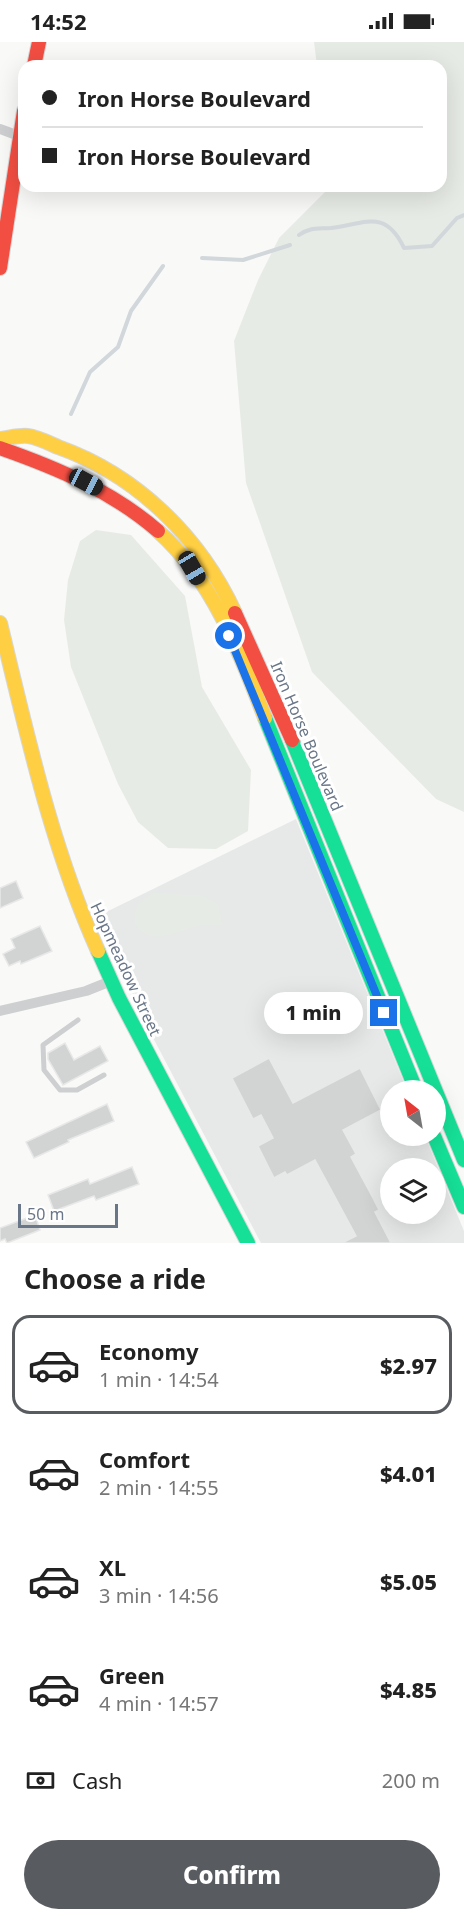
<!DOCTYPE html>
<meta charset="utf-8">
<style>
body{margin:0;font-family:"Noto Sans",sans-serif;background:#f6f6f6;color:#222;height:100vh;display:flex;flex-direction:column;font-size:22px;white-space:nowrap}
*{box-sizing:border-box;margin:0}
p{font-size:20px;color:#767676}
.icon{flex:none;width:33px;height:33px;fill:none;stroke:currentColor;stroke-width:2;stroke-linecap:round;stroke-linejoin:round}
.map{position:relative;height:1201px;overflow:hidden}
.sheet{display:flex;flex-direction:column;background:#fff;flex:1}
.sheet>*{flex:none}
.guide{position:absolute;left:18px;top:18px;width:429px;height:132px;border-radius:18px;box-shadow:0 6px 24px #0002;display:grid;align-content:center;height:132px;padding:0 24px;background:#fff}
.needle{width:39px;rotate:329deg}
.buttons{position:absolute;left:380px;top:1038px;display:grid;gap:12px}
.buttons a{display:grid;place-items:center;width:66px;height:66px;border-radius:50%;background:#fff;box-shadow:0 6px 24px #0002;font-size:30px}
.scale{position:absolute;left:18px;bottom:15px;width:100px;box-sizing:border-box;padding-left:6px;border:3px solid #697688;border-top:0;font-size:16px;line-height:21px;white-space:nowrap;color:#697688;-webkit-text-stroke:4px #fff;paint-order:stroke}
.end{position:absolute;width:27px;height:27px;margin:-14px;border:8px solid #1a73e8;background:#fff;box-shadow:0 0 0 3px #fff}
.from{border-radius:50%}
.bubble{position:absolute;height:42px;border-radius:21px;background:#fff;box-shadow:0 6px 24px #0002;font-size:20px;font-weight:800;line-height:42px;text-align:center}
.car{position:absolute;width:18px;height:36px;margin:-18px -9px;border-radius:8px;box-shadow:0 0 4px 2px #0007;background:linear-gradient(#222 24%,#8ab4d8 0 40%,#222 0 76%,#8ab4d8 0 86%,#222 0)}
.guide b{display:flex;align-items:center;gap:21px;height:57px;font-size:22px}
.guide b+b{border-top:2px solid #e0e0e0}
.guide i{width:15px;height:15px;background:#222}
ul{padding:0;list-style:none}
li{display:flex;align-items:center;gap:18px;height:99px;margin:0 12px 9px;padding:0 12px;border:3px solid transparent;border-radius:18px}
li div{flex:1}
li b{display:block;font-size:22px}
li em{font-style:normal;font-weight:800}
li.on{border-color:#585c61}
li>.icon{width:54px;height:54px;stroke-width:1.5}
h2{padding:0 24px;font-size:27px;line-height:72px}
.pay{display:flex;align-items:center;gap:15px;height:66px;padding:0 24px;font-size:22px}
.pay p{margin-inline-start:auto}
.action{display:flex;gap:12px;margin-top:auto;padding:12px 24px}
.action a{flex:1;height:69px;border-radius:36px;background:#585c61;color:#fff;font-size:24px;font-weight:800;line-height:69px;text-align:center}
.status{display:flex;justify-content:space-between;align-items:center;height:42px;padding:0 30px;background:#fff;direction:ltr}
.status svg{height:16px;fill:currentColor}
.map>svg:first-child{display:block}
.built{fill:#e7e9e9;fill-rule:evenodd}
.green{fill:#e7ebe5}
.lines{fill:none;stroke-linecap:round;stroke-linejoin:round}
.stream{stroke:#d1d7db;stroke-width:4}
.building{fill:#d2d4d4;stroke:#e8e8e8;stroke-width:1.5}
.fast-casing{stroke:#d6d7d7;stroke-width:16}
.slow-casing{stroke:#d6d7d7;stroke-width:16}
.jam-casing{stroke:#d6d7d7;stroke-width:16}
.lane{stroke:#cecfd1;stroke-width:5}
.street{stroke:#cecfd1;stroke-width:10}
.fast{stroke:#16e098;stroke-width:14}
.slow{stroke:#ffcf43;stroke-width:14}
.jam{stroke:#f24e42;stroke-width:14}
.route{stroke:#1a73e8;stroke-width:8}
.labels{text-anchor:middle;stroke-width:6;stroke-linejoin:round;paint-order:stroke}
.street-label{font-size:16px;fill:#697688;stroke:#fff}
</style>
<div class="status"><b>14:52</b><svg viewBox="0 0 49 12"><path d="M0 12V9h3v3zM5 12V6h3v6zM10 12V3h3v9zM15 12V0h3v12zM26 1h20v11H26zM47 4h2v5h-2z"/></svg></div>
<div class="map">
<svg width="464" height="1201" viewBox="0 0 464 1201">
<rect width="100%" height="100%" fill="#f9f9f8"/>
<path class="built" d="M 296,777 L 407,1048 L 390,1048 L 390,1094 L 425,1094 L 464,1189 L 464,1201 L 261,1201 L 150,990 L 98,874 ZM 390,1126 L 435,1126 L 435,1172 L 390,1172 Z"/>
<path class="green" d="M 314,0 L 464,0 L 464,770 L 436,757 L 312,630 L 246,441 L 234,299 L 258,238 L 279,196 L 327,148 L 328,144 L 441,144 L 441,24 L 317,24 Z
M 96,488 L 131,493 L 185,554 L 202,645 L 251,728 L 248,789 L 216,807 L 168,806 L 138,780 L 118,742 L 71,625 L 64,578 L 68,538 L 80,499 Z
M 154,851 L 202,854 L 218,862 L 222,883 C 213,883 202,882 193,885 C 174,891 150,904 136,882 C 131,866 142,859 154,851 Z"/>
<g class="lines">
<path class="stream" d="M 299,193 C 310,185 317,187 331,186 C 365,182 385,166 404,206 L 432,204 L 457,176 L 464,173
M 202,216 L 243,218 L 290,203
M 71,372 L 90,330 L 118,305 L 131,269 L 163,224"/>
</g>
<path class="building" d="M 16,839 L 23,856 L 0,866 L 0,846 Z
M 40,884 L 52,909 L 21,922 L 20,919 L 9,924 L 3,912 L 15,906 L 11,897 Z
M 65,1001 L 74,1018 L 100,1004 L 108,1019 L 63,1043 L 48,1017 L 48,1011 Z
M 269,1016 L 293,1061 L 360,1026 L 381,1068 L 343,1088 L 356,1112 L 351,1115 L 373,1156 L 379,1168 L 375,1170 L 391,1201 L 342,1201 L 356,1194 L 315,1118 L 287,1133 L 285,1130 L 274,1136 L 258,1104 L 273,1096 L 261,1073 L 253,1077 L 232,1036 Z
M 107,1062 L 114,1079 L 68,1098 L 69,1100 L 34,1116 L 26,1100 Z
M 132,1125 L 139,1142 L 96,1158 L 94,1154 L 54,1169 L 48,1153 L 88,1137 L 90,1142 Z
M 35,1173 L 40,1188 L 7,1201 L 5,1197 L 0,1199 L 0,1186 Z"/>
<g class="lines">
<g class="fast-casing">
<path id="fast" d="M 265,676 L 416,1048
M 292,698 L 464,1118
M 98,909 L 119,956 L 248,1201
M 434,1094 L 464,1165"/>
</g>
<g class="slow-casing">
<path id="slow" d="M 0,397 C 9,396 19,393 28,394 C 37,395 49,401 58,405 C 137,433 200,495 235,571
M 158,489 C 212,537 240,610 265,676
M 0,581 C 27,692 51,804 98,909"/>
</g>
<g class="jam-casing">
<path id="jam" d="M 34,24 L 39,0
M 0,226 L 24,69
M 0,406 C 57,426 112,449 158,489
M 235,571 L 292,698"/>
</g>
<path class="lane" d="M 78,978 L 43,1003 L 44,1028 L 60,1048 L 77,1048 L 104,1033"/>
<path class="street" d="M 0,87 L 19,94
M 0,969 L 86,949 L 111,939"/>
<use href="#fast" class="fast"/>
<use href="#slow" class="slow"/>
<use href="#jam" class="jam"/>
</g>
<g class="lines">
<path class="route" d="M 229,594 L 384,971"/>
</g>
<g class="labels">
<g class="street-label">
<text transform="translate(307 694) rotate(67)" y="6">Iron Horse Boulevard</text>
<text transform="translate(126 927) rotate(65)" y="6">Hopmeadow Street</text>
</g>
</g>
</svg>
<div class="buttons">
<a><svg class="needle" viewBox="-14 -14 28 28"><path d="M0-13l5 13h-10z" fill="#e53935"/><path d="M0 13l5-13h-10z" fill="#767676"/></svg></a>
<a><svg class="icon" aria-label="layers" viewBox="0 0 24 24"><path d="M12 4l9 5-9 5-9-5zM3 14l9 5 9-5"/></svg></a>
</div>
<div class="scale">50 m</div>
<i class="end from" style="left:229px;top:594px"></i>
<i class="end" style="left:384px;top:971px"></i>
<div class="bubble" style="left:264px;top:950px;width:99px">1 min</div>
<i class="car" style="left:86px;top:440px;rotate:118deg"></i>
<i class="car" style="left:192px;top:526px;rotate:150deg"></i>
<div class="guide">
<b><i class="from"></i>Iron Horse Boulevard</b>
<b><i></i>Iron Horse Boulevard</b>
</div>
</div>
<section class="sheet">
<h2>Choose a ride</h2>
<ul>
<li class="on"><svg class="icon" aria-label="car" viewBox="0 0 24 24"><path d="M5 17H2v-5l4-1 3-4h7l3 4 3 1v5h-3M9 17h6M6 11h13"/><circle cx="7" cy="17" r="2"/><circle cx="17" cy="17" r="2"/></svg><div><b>Economy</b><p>1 min · 14:54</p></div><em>$2.97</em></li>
<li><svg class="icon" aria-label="car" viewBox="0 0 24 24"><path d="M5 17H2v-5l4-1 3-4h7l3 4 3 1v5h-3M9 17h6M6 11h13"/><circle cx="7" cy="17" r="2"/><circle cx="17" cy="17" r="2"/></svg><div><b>Comfort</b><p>2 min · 14:55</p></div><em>$4.01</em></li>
<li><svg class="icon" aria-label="car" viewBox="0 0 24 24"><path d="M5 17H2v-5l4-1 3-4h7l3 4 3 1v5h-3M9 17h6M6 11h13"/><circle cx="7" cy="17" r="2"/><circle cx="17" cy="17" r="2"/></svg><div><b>XL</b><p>3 min · 14:56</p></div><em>$5.05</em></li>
<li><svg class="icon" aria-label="car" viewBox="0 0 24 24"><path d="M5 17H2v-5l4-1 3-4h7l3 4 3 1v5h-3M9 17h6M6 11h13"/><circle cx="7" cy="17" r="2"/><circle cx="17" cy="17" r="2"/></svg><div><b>Green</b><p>4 min · 14:57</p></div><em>$4.85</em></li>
</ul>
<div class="pay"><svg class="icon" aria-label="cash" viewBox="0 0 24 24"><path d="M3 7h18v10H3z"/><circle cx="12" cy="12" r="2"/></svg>Cash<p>200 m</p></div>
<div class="action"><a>Confirm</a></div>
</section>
